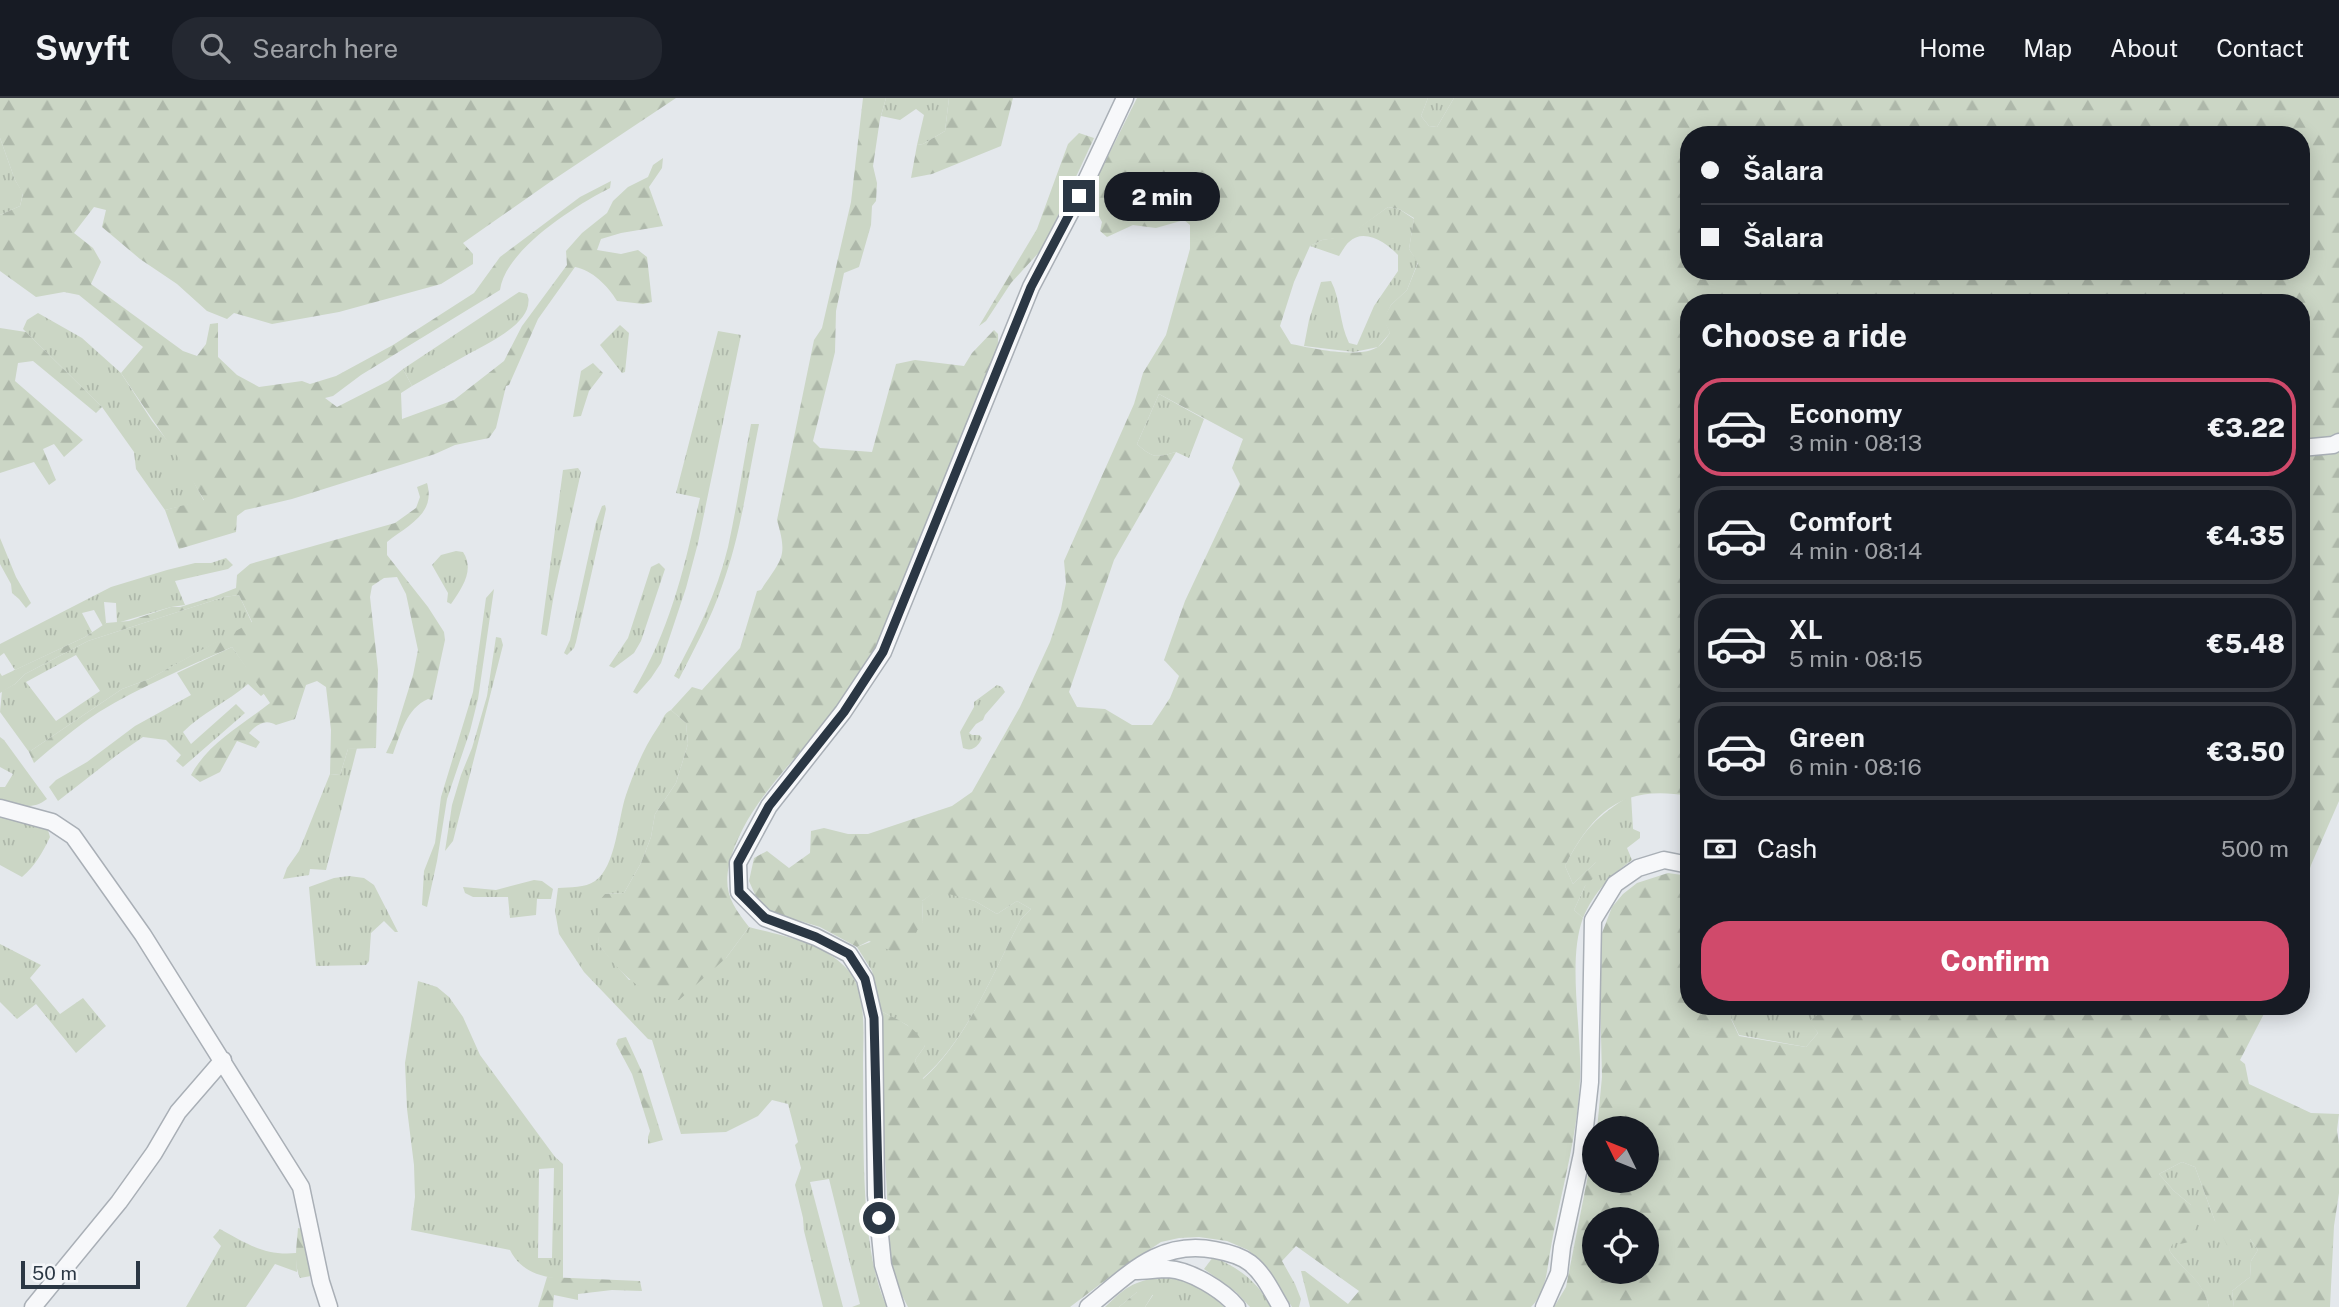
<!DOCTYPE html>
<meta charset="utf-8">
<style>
body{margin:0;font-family:"Public Sans",sans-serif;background:#242831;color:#f1f3f6;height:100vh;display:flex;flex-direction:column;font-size:26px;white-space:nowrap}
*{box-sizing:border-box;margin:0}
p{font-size:23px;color:#9ea1a6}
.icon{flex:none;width:38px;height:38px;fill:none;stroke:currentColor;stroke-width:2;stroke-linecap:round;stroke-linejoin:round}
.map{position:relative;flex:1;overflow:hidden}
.panel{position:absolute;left:1680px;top:196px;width:630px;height:721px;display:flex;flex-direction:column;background:#171b24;border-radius:28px;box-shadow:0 4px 18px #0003}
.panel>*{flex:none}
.top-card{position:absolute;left:1680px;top:28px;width:630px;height:154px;border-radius:28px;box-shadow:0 4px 18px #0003;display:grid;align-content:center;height:154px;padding:0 21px;background:#171b24}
.needle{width:46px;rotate:313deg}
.buttons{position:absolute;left:1582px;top:1018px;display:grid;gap:14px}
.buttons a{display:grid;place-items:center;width:77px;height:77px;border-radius:50%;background:#171b24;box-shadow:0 4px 18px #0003;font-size:35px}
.scale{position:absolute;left:21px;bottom:18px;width:119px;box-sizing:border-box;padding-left:7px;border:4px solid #2b3744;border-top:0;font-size:19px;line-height:24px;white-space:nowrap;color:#2b3744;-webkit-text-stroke:5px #f4f6f9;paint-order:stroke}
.end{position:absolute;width:32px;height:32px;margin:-16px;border:9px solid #2b3744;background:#fff;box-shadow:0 0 0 4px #fff}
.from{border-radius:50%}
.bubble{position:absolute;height:49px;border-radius:24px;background:#171b24;box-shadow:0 4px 18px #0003;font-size:23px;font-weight:800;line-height:49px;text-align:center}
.top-card b{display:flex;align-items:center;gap:24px;height:66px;font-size:26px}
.top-card b+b{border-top:2px solid #363941}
.top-card i{width:18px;height:18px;background:#f1f3f6}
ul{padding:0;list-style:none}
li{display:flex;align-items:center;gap:21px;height:98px;margin:0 14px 10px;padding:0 7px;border:4px solid #363941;border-radius:28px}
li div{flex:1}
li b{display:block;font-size:26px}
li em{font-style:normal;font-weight:800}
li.current{border-color:#d04a6b}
li>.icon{width:63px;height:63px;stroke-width:1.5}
h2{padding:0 21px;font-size:32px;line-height:84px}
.pay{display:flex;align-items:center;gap:18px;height:77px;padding:0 21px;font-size:26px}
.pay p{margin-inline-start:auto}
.cta{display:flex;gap:14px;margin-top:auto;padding:14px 21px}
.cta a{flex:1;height:80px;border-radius:28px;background:#d04a6b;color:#fff;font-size:28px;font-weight:800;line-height:80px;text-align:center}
header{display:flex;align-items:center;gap:42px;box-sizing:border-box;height:98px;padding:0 35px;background:#171b24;border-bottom:2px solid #363941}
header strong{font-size:33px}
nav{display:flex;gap:38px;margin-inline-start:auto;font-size:24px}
.search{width:490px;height:63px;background:#242831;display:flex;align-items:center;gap:18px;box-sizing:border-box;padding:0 24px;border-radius:28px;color:#9ea1a6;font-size:26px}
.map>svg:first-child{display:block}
.grass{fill:url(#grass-tufts);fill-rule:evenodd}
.forest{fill:url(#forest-firs);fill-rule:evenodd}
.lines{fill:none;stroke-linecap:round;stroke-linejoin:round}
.street-casing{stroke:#a9afb6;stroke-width:19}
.street{stroke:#f7f8fa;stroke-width:16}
.route{stroke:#2b3744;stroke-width:9}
</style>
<header>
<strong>Swyft</strong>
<div class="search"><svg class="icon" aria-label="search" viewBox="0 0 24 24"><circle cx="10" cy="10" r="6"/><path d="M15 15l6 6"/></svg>Search here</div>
<nav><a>Home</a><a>Map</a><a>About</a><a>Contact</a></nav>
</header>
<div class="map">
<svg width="2339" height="1209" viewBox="0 0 2339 1209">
<defs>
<pattern id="grass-tufts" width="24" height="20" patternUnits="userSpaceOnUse" patternTransform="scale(1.75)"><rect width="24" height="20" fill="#cbd6c5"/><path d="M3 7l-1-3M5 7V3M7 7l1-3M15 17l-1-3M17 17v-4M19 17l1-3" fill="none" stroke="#aeb8aa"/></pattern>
<pattern id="forest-firs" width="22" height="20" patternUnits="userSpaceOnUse" patternTransform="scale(1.75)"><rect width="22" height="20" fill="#cbd6c5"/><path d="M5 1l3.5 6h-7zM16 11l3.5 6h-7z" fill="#aeb8aa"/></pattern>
</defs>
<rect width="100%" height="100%" fill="#e4e8ec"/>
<path class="grass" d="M 886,0 L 949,0 L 945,33 L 923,46 L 917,47 L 924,17 L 916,11 L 900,22 L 881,18 Z
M 1428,0 L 1454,0 L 1437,29 L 1429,28 L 1421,18 Z
M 0,40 L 15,82 L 23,95 L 20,108 L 0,117 Z
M 1388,109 L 1399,111 L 1414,121 L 1409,151 L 1418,164 L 1407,192 L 1391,207 L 1384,221 L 1390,235 L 1378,249 L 1354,254 L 1304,248 L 1309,222 L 1321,184 L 1331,183 C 1341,202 1339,225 1349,245 L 1357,247 L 1374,208 L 1398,173 L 1398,157 C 1387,145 1364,129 1349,144 C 1345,147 1342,154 1339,158 L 1310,148 L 1322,142 L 1347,138 Z
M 519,194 L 527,196 C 538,224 484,247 465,258 C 447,268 430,278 412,288 L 403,271 Z
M 38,215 L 82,240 L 121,275 L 152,323 L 181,360 L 204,403 L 165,412 L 136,371 L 134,354 L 102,309 L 23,231 L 27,222 Z
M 620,227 L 629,235 L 625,274 L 622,275 L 600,247 Z
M 718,233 L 741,237 L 698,445 L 686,490 L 661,565 L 651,580 L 637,596 L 633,594 C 671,530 684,471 700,400 L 676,395 Z
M 1159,296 L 1204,321 L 1189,360 L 1176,354 C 1155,360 1153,360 1137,346 Z
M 751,326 L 759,326 C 748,379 741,437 722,488 C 711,521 694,551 679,581 L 674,578 C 696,537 717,495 728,449 C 737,408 743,367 751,326 Z
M 578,370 L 581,374 L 554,496 L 547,538 L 541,536 L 563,372 Z
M 605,407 L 606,411 L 576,544 L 574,550 L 567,557 L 564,555 L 570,542 L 596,424 L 602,408 Z
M 0,440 L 16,479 L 31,505 L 26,510 L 19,501 L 12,495 L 11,486 L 0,466 Z
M 456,453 L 463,454 C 475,472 462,490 451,506 L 447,504 L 448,495 L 432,467 L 441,457 Z
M 226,460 L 233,467 L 228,471 L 175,483 L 185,507 L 171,509 L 117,525 L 116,505 L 104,504 L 106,525 L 103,528 L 94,512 L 82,515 L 92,534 L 85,539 L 15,572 L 4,555 L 0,558 L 0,546 L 111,489 L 167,472 L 195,465 L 211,465 Z
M 659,465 L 665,471 L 641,543 L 634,555 L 614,570 L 609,568 L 628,540 L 651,469 Z
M 494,491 L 478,601 L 470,633 L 447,701 L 437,763 L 427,809 L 422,807 L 424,773 L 435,745 L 441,699 L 473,594 L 486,500 Z
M 239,497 L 252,525 L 149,581 L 122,591 L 29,654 L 0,614 L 2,593 L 15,586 L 25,576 L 88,543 L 224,499 ZM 76,557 L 100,593 L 56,623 L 26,584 Z
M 496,539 L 501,540 L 503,547 L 453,743 L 445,753 L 452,707 L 461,677 L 472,650 L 487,598 Z
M 232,549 L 265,595 L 261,598 L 248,586 C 227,604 202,615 183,634 L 191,646 L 236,606 L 245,615 L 183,669 L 176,663 L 181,657 L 166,642 L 143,639 L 117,657 L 58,703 L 49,689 L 56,682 L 87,664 L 135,628 L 191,597 L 177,575 Z
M 997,587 L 1002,589 L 1005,594 L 985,617 L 983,622 L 976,626 L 969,635 L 972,637 L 979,637 L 982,640 C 978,649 972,654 963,650 L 960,634 L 974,609 L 974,604 Z
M 671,612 L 686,625 L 688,646 L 676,685 L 655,716 L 651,739 L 641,765 L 624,795 L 605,796 L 598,846 L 629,882 L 726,860 L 749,829 C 779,837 819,844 842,866 C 848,871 855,880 857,888 C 866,912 863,942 863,967 C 864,1032 859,1152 887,1209 L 852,1209 L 860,1206 L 829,1081 L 810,1084 L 843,1209 L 823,1209 L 804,1133 L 803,1120 L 795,1087 L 801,1070 L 795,1047 L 798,1044 L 788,1006 L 772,1002 L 758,1018 L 726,1034 L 681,1036 L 652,942 L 648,941 L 584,874 L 559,836 L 555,813 L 558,790 C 570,789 585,790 595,783 C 616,769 618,720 626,697 C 634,674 644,649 658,629 C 663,622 663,616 671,612 Z
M 0,639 L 4,642 L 47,701 C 32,713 17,707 0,704 L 0,689 L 5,689 L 13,676 L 0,669 Z
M 357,650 L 326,772 L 310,771 L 309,777 L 283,781 L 287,770 L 299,753 L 330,676 L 340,677 L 348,651 Z
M 1631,697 L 1633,731 L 1640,734 L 1640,740 L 1627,750 L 1632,762 C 1610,778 1594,794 1583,820 L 1574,812 L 1596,764 L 1573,786 L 1565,768 C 1584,731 1596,719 1631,697 Z
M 0,718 L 48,732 L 50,739 C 43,754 35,768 22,779 L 0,767 Z
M 349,778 L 364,780 L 374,787 L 398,834 L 395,834 L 384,823 L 371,835 L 369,863 L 366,867 L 316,868 L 309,789 L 334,780 Z
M 534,782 L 542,783 L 553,791 L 551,801 L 537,801 L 536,817 L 510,820 L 508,799 L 473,799 L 465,795 L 463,789 L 496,792 Z
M 937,792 L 975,803 L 997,816 L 1017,803 L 1031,811 L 1021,821 C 993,875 968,941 922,981 L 915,962 L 925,948 L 907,927 L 881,913 L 872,873 L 857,849 L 923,824 L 922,803 Z
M 0,846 L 41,867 L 30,880 L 60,916 L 83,900 L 106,928 L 76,955 L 36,906 L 17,921 L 0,904 Z
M 418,883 L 437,889 L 449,899 L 463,919 L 480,957 L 555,1059 L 563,1066 L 563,1181 C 541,1179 521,1174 510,1152 L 411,1132 L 415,1099 L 414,1067 L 407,1011 L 405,965 ZM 554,1070 L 552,1160 L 538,1160 L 539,1071 Z
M 1732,908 L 1840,908 L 1836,914 L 1817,917 L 1810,923 L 1818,935 L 1806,949 L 1739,937 L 1731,920 Z
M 2182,1064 L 2195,1069 L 2215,1123 L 2250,1141 L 2258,1152 L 2251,1163 L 2250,1179 L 2232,1193 L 2234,1209 L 2209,1209 C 2202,1180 2185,1176 2169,1152 L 2191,1107 L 2174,1093 L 2159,1076 Z
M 220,1131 C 246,1145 264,1158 296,1155 L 297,1174 L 275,1166 L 246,1209 L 186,1209 L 221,1148 L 213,1139 Z
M 1213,1159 C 1240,1170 1257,1184 1272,1209 L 1250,1209 L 1236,1194 L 1204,1171 Z
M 1160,1179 C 1190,1182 1203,1187 1224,1209 L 1145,1209 L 1153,1197 L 1137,1194 L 1119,1209 L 1105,1209 C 1126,1189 1132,1184 1160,1179 Z"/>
<path class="forest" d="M 0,0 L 676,0 L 550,84 L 463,145 L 473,156 L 473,166 L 441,186 L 339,214 L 272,226 L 234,215 L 227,221 L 207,213 L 177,186 L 140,161 L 102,129 L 106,112 L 94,109 L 74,135 L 93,150 L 101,164 L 91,186 L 183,253 L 197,258 L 206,246 L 210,226 L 218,225 L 218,259 L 237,277 L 259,289 L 302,283 L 310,286 L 336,278 L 393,247 L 474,195 L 500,159 L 580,99 L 611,83 L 610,90 C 576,107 505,152 500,192 L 361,277 L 333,298 L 325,300 L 337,309 L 388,283 L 403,271 L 412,288 L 401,295 L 402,321 L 454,302 L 504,263 L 522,228 L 567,167 L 566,153 L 582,135 L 607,115 L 613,103 L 628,89 L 648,79 L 653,67 L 663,60 L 662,70 L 649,89 L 663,128 L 621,135 L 601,141 L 597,152 L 621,156 L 638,152 L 647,159 L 652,204 L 643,206 L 617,203 C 608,188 592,172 575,169 L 538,221 L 509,287 L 506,288 L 496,330 L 489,340 L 455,347 L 435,356 L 292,401 L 245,412 L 237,418 L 236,434 L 179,451 L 165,412 L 204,402 C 179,358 149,317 121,275 L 143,249 L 79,197 L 64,194 L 36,199 L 0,173 L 0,117 L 20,108 L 23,96 L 15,82 L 0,40 Z
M 863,0 L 886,0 L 880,21 L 873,68 L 877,85 L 876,103 L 872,108 L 871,127 L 859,169 L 844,175 L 836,213 L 835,254 L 813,343 L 820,350 L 872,354 L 896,266 L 915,262 L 964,268 L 972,255 L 994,232 L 998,236 C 1000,268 975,306 963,335 C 957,348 954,362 949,375 C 933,413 916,450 901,488 C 888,518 880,548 861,575 C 851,589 841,604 830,618 C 795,664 743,708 729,767 C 723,795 733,808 749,829 L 726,860 L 679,902 C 643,901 619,873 598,846 L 600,802 L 605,796 L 624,795 L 641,765 L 651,739 L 655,716 L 676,685 L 688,646 L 686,625 L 671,612 L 692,589 L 702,592 L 740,550 L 757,493 L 761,492 C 782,460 788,460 777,422 L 814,242 L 822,230 L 851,104 Z
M 949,0 L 1013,0 L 1001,48 L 932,76 L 911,80 L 917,47 L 923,46 L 945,33 Z
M 1137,0 L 1428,0 L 1421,18 L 1429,28 L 1437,29 L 1454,0 L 2339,0 L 2339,335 L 2316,343 L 2301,342 L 2301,205 L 1689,205 L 1689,698 C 1624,686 1593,712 1565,768 L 1573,786 L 1596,764 L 1604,770 L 1585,788 L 1574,812 L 1583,820 C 1567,863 1582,932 1580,980 C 1578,1038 1561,1093 1551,1149 C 1547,1169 1547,1194 1531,1209 L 1310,1209 L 1301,1173 L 1305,1173 L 1348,1206 L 1359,1193 L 1296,1148 L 1282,1163 L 1295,1186 L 1301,1201 L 1299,1209 L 1292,1209 L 1268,1170 L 1248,1152 L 1227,1143 L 1199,1139 L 1179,1140 L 1161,1144 L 1119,1172 L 1070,1209 L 908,1209 L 893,1180 L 890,1154 L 880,965 L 881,913 C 896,921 919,930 925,948 L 915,962 L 923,981 C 967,942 994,873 1021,821 L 1031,811 L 1017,803 L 997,816 L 975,803 L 937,793 L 922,803 L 923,824 L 900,857 L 869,843 L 857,849 L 820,829 L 774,815 L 757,801 L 749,783 L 754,760 L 767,753 L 789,770 L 810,755 L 811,733 L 824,730 L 848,736 L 868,736 L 952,708 L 972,694 L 1020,609 L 1050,544 L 1061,511 L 1066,485 L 1064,463 L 1134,306 L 1143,275 L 1166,237 L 1190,151 L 1190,127 L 1184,122 L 1156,130 L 1133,127 L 1107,139 L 1100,133 L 1102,124 L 1096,113 L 1081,112 ZM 1689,37 L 2301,37 L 2301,173 L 1689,173 ZM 1388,109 L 1399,111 L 1414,120 L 1409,151 L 1418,165 L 1407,192 L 1391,207 L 1383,221 L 1390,235 C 1387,239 1383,245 1379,248 C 1361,262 1312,250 1291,246 L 1280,228 L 1294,184 L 1310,148 L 1322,142 L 1347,139 ZM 1159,296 L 1243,341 L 1232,370 L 1240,386 L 1185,503 L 1164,562 L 1179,578 L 1170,600 L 1152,627 L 1132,627 L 1105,611 L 1077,609 L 1069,594 L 1114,462 L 1176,354 C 1155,360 1153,360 1137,346 Z
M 1079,35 L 1094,40 L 1043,150 L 1011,185 L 986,223 L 979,228 L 1037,131 L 1068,46 Z
M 0,230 L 26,234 L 102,309 L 96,315 L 33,263 L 18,265 L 15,283 L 83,342 L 64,359 L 54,346 L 43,351 L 56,382 L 49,387 L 34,364 L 0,375 Z
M 593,265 L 603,275 L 589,293 L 581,318 L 573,319 L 581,273 Z
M 2339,352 L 2339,703 L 2311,767 L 2301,799 L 2301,360 Z
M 427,385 C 436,416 408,427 387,444 L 387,457 L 428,509 L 444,534 L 445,542 L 432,602 L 428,601 C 406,611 401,635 393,656 L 386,655 L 394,638 L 413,577 L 418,552 L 406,496 L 397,479 L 384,480 L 372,488 L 370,499 L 378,572 L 376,650 L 348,651 L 340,677 L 330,676 L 331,632 L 326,589 L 317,583 L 306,587 L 295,621 L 276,627 C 265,620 256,627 249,635 L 260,644 L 256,650 L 237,643 L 220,674 L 200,684 L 191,677 C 208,645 244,626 270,605 L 232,549 C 187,569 140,589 99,614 C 76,629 55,647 34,665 L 29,654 L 122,591 L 149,581 L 252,524 L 239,497 L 224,499 L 88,543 L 25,576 L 15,586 L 0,595 L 0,575 L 2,578 L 85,539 L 106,525 L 129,523 L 171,509 L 180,509 L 213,499 L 236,490 L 237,477 L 250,466 L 395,425 L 416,410 L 420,399 L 417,389 Z
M 1668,775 L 1689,778 L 1689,816 L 1686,816 L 1682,831 L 1689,854 L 1689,908 L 1732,908 L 1731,921 L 1739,938 L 1806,949 L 1818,935 L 1809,923 L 1817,917 L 1836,914 L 1840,908 L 2268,908 L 2240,962 L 2245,966 L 2249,986 L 2311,1015 L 2339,1016 L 2337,1032 L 2339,1047 L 2339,1095 L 2334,1128 L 2330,1209 L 2234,1209 L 2232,1193 L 2250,1179 L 2251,1163 L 2258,1152 L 2250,1141 L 2239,1150 L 2227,1147 L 2215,1123 L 2195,1069 L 2182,1064 L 2159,1076 L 2174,1093 L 2191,1107 L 2197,1124 L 2189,1144 L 2180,1146 L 2174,1144 L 2169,1152 C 2185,1176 2202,1179 2209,1209 L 1554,1209 L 1566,1189 L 1594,1047 L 1594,1083 L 1647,1083 L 1647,1031 L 1597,1031 L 1602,979 L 1599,852 L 1602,835 L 1612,809 L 1623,796 L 1637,785 ZM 1594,1122 L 1647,1122 L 1647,1174 L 1594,1174 Z
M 626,939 L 642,974 L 663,1042 L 648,1046 L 648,1039 L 650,1033 L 632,976 L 616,946 L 618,941 Z
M 298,1130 L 303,1131 L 313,1166 L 311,1178 L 300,1180 C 293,1164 297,1147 298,1130 Z
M 547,1179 L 640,1183 L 642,1193 L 612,1192 L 578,1196 L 578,1202 L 554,1197 L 553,1209 L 538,1209 Z
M 1148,1192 L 1153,1196 L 1145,1209 L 1119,1209 L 1137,1194 Z"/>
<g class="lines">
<g class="street-casing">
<path id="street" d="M 2301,350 L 2333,347 L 2339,344
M 0,710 L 52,724 L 73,738 L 143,837 L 301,1089 L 321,1184 L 329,1209
M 1134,1173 C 1146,1173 1157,1171 1168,1171 C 1190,1172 1223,1192 1237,1209
M 33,1209 L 119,1104 L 154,1055 L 178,1014 L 223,962
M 896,1209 L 883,1167 L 876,1097 L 874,920 L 865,881 L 849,856 L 816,839 L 765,820 L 739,794 L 738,765 L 769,708 L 843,614 L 883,554 L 1031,189 L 1079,98 L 1125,0
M 1088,1209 C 1128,1177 1159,1141 1215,1152 C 1226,1154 1241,1158 1250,1165 C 1264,1176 1272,1194 1281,1209
M 1544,1209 L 1559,1175 L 1562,1149 L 1582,1056 L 1590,984 L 1593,822 L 1615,786 L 1638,770 L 1664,762 L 1689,767"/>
</g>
<use href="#street" class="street"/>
</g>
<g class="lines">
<path class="route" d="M 879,1120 L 874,920 L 865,881 L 849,856 L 816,839 L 765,820 L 739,794 L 738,765 L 769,708 L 844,614 L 883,554 L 1031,189 L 1079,98"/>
</g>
</svg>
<div class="buttons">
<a><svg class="needle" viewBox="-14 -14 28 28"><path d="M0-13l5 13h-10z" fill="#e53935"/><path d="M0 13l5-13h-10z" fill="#9ea1a6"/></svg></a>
<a><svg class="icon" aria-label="locate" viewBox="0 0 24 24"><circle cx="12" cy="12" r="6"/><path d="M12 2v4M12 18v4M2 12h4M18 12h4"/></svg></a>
</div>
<div class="scale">50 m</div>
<i class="end from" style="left:879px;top:1120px"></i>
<i class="end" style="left:1079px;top:98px"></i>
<div class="bubble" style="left:1104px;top:74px;width:116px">2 min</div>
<div class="top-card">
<b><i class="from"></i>Šalara</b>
<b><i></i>Šalara</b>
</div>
<section class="panel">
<h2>Choose a ride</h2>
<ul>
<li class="current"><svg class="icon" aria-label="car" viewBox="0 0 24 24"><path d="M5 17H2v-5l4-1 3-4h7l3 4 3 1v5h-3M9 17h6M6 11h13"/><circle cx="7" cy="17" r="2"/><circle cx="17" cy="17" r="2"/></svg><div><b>Economy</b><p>3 min · 08:13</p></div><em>€3.22</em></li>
<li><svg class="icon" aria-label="car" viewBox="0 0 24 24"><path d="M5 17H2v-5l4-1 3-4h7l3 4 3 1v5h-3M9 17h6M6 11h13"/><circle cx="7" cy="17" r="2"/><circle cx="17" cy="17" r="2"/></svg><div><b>Comfort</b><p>4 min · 08:14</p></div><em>€4.35</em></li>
<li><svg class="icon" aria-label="car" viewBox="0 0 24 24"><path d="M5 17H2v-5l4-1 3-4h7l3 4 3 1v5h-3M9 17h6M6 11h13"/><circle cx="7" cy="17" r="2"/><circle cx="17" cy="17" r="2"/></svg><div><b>XL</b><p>5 min · 08:15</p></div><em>€5.48</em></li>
<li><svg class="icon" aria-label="car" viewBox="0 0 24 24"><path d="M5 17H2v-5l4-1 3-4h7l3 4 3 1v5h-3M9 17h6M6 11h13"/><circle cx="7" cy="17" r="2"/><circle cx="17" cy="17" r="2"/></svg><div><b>Green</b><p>6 min · 08:16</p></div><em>€3.50</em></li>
</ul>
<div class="pay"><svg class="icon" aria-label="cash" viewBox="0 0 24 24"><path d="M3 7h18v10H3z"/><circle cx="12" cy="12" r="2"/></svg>Cash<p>500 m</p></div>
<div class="cta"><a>Confirm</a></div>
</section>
</div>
